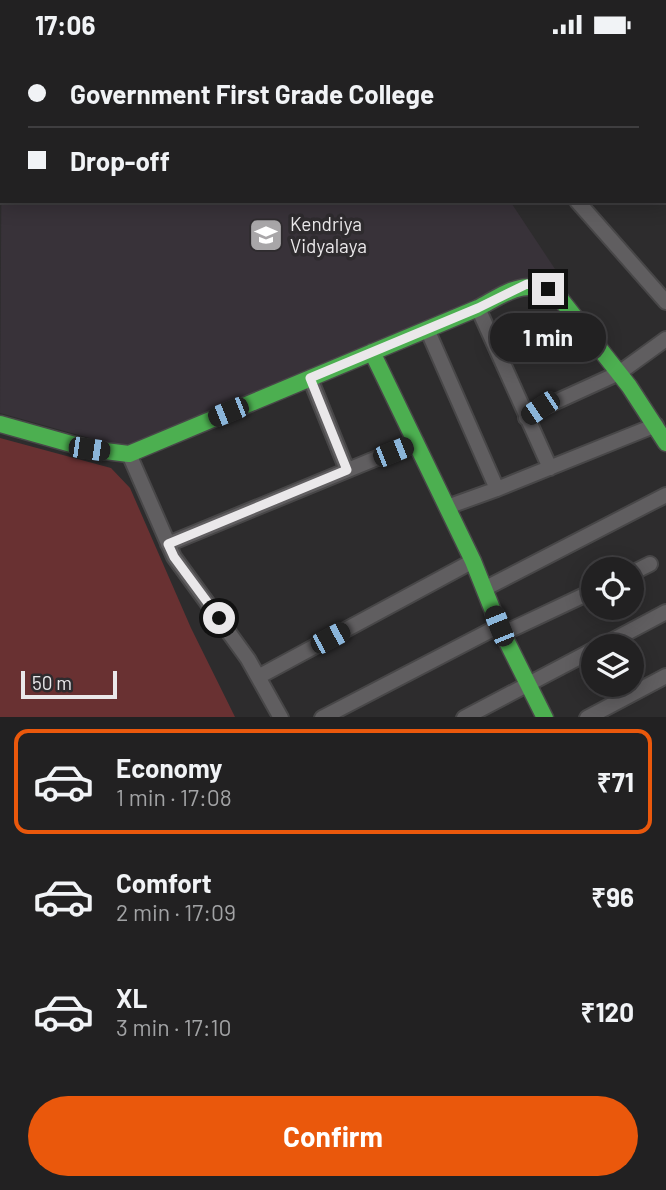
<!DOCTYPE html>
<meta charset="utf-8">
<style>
body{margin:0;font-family:Barlow,sans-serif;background:#2a292a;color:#f1f3f6;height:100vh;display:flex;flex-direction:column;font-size:26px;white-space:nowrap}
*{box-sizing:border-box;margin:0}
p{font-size:23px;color:#a2a3a5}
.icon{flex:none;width:38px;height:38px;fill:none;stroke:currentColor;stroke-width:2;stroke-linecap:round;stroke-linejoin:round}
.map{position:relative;height:668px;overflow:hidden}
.sheet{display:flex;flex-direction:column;background:#222122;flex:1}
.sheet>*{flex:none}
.hud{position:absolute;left:0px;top:0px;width:667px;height:154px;box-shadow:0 4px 18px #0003,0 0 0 2px #3f3e40;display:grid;align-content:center;height:154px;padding:0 28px;background:#222122}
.buttons{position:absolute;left:581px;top:508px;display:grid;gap:14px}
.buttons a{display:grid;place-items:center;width:63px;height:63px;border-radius:50%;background:#222122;box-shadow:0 4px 18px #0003,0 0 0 2px #3f3e40;font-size:35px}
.scale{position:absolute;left:21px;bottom:18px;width:96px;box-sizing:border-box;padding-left:7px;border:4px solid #eae8ea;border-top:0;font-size:19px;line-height:24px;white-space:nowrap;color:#eae8ea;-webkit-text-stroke:5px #2e2b2e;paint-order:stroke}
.end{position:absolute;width:32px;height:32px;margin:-16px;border:9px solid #eae8ea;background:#111;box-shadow:0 0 0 4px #111}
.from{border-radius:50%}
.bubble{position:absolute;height:49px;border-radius:24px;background:#222122;box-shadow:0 4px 18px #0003,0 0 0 2px #3f3e40;font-size:23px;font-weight:700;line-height:49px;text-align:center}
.car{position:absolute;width:21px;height:42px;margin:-21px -10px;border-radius:9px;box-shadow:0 0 5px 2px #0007;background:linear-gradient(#222 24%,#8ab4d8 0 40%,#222 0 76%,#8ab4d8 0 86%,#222 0)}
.hud b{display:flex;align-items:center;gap:24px;height:66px;font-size:26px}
.hud b+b{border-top:2px solid #3f3e40}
.hud i{width:18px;height:18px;background:#f1f3f6}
ul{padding:12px 0 0;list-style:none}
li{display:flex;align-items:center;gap:21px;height:105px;margin:0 14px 10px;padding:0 14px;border:4px solid transparent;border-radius:14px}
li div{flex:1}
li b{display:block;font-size:26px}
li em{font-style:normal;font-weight:700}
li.selected{border-color:#ea580c}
li>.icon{width:63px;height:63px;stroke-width:1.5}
.button{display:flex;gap:14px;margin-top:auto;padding:14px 28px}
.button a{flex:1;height:80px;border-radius:42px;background:#ea580c;color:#fff;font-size:28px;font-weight:700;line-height:80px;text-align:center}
.status{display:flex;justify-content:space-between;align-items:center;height:49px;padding:0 35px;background:#222122;direction:ltr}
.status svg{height:19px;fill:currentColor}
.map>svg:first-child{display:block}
.built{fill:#383239}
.pitch{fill:#693132}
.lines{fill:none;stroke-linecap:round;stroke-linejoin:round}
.street-casing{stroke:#484748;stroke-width:18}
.fast-casing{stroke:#484748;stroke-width:19}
.street{stroke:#605e60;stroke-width:14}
.fast{stroke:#4caf50;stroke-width:16}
.route{stroke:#eae8ea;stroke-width:9}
.labels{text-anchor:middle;stroke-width:7;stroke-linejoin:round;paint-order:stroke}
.poi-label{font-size:19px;fill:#eae8ea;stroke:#2e2b2e;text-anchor:start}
</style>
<div class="status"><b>17:06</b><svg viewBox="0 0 49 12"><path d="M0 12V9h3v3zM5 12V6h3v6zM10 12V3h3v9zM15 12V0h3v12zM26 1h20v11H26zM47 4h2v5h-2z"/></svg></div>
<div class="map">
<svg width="666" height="669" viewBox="0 0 666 669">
<rect width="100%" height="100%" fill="#2d2c2d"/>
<path class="built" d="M 58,0 L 413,0 L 414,2 L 55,2 Z
M 2,41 L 2,152 L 510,152 L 555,220 L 125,399 L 0,364 Z"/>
<path class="pitch" d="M 0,389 L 111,419 L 130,439 L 191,579 L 235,668 L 0,668 Z"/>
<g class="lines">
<g class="street-casing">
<path id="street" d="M 602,0 L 603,2
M 10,2 L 10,0
M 22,2 L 24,0
M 0,17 L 2,15
M 665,75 L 666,75
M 665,94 L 666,96
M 577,152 L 666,253
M 478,259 L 550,419
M 427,280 L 497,440
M 310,329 L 347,421
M 526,369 L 540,360 L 619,324 L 666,290
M 129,405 L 174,508 L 248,610 L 281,669
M 447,458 L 497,440 L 656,376
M 168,495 L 416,393
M 632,524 L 650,515
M 484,540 L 666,446
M 504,584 L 593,542
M 602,597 L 666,563
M 258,628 L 473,512
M 322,669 L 499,577
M 464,669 L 593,601
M 587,669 L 666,627"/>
</g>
<g class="fast-casing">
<path id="fast" d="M 372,303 L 473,512 L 499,577 L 545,669
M 0,375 L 89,400 L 129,405 L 478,259 C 508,243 526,227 559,248 L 629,337 L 666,394"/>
</g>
<use href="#street" class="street"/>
<use href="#fast" class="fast"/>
</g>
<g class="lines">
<path class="route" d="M 219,569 L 174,508 L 168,495 L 347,421 L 310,329 L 478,259 L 527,235 L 548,240"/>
</g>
<defs>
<g id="school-square" transform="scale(1.75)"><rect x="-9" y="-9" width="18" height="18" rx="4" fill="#a8a6a8" stroke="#2e2b2e"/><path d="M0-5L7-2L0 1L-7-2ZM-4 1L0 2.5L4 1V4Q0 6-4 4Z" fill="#fff"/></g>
</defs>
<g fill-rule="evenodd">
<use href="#school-square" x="266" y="186"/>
</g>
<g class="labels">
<g class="poi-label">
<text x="290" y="182">Kendriya<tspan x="290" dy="22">Vidyalaya</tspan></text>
</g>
</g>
</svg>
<div class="buttons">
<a><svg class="icon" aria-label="locate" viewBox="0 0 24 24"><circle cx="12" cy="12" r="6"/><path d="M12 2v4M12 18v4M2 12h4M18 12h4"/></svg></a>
<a><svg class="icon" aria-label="layers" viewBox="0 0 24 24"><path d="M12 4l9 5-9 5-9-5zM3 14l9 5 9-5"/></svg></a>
</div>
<div class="scale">50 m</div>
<i class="end from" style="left:219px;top:569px"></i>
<i class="end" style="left:548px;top:240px"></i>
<div class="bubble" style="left:490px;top:264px;width:116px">1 min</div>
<i class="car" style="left:540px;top:359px;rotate:236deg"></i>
<i class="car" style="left:228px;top:363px;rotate:248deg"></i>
<i class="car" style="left:89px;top:400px;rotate:98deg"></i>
<i class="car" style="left:393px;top:403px;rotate:68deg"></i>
<i class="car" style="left:499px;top:577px;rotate:338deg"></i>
<i class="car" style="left:330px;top:589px;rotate:62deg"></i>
<div class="hud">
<b><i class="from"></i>Government First Grade College</b>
<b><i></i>Drop-off</b>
</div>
</div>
<section class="sheet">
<ul>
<li class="selected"><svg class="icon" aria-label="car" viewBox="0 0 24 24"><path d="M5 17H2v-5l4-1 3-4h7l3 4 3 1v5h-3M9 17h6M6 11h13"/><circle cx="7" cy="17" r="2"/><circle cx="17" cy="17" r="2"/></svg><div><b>Economy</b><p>1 min · 17:08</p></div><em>₹71</em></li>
<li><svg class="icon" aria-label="car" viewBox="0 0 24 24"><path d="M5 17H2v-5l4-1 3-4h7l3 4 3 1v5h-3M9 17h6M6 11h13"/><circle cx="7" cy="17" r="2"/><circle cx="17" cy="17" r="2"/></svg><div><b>Comfort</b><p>2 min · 17:09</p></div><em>₹96</em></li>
<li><svg class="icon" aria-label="car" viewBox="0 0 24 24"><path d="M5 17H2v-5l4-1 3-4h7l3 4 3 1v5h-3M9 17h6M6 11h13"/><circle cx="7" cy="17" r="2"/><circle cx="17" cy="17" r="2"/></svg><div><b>XL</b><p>3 min · 17:10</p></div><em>₹120</em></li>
</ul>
<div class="button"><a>Confirm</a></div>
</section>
